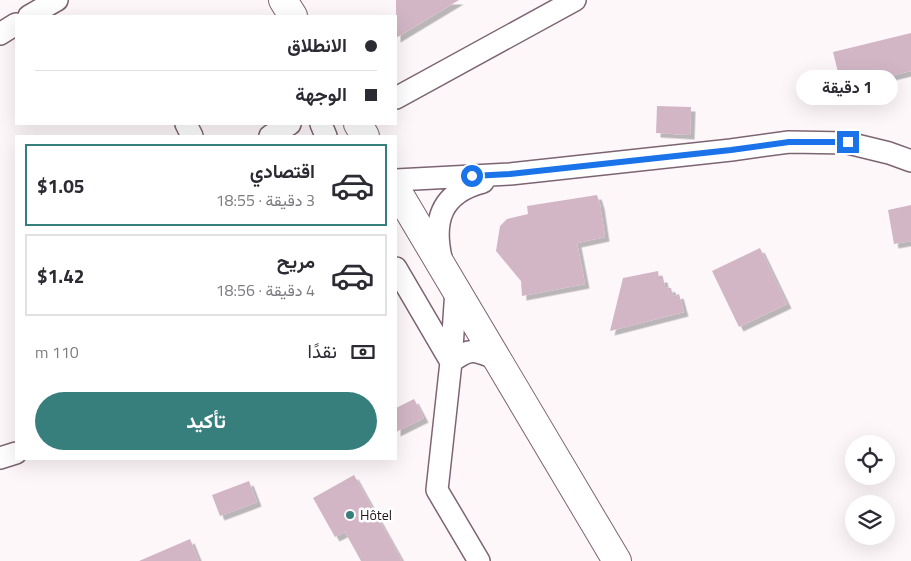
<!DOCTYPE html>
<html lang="ar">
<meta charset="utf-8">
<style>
body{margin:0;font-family:"Titillium Web",Vazirmatn,sans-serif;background:#f7f7f7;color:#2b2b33;direction:rtl;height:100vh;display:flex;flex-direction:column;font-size:19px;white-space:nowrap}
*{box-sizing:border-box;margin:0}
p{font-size:16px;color:#7c7c81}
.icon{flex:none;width:28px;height:28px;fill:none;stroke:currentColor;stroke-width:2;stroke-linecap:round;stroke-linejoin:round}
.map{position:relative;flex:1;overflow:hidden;direction:ltr}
.details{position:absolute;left:15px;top:135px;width:382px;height:325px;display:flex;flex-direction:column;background:#fff;border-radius:0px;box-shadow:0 5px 20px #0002;direction:rtl}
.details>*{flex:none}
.banner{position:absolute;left:15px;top:15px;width:382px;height:110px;border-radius:0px;box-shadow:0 5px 20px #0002;direction:rtl;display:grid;align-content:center;height:110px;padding:0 20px;background:#fff}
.tools{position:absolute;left:845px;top:435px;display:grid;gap:10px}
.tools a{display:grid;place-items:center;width:50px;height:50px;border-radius:50%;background:#fff;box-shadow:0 5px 20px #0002;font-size:25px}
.end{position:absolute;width:22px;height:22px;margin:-11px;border:6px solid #1a73e8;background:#fff;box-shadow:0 0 0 2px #fff}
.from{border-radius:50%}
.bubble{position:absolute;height:35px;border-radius:18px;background:#fff;box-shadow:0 5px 20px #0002;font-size:16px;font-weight:700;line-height:35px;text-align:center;direction:rtl}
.banner b{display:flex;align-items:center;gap:18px;height:48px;font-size:19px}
.banner b+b{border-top:1px solid #e1e1e2}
.banner i{width:12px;height:12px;background:#2b2b33}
ul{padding:9px 0 0;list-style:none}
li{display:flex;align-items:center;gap:15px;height:82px;margin:0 10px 8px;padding:0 10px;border:2px solid #e1e1e2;border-radius:0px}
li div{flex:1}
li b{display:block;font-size:19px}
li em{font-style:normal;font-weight:700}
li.selected{border-color:#367f7d}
li>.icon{width:45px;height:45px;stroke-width:1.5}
.pay{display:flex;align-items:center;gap:12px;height:55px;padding:0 20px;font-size:19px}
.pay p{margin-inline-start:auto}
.cta{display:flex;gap:10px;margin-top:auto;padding:10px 20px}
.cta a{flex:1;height:58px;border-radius:30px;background:#367f7d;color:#fff;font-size:20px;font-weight:700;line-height:58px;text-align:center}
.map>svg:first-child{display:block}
.building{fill:#d2b6c6;filter:url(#shadow)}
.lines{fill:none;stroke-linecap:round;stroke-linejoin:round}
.minor-casing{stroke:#7d6472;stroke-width:24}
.major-casing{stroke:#7d6472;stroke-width:30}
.minor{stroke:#fff;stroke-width:21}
.major{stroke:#fff;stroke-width:28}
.route{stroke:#1a73e8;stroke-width:6}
.poi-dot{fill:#367f7d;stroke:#fff;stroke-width:2}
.labels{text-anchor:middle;stroke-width:5;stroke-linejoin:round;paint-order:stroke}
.poi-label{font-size:14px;fill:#20161c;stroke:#fff;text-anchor:start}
</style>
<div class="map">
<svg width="911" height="561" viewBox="0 0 911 561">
<defs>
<filter id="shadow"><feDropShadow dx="4.5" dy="4.5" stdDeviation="0" flood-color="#0004"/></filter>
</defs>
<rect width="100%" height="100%" fill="#fdf7fa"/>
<path class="building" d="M 396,0 L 459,0 L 396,38 Z
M 911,33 L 911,71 L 842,88 L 833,52 Z
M 657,106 L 691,107 L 690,135 L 656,133 Z
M 597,195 L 600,204 L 605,237 L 577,243 L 585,284 L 522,296 L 521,281 L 496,251 L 500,226 L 507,219 L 528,214 L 527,206 Z
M 911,205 L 911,241 L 894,244 L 888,210 Z
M 760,248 L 787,304 L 739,327 L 712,271 Z
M 658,271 L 659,278 L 663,278 L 665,287 L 671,288 L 673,296 L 679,294 L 684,312 L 610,331 L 623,278 Z
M 414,399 L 424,418 L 396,432 L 396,408 Z
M 354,475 L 402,561 L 361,561 L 345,532 L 335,537 L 313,498 Z
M 249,481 L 257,502 L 220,516 L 212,495 Z
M 190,539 L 199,561 L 139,561 Z"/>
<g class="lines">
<g class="minor-casing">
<path id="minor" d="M 29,16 L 57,0
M 0,34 L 16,24
M 396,98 L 575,0
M 186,124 L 192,136
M 321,124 L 326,136
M 270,136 L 290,124
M 396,180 L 510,174 L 731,150 L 789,142 L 848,143 L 889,153 L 911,161
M 442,262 C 432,222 440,193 483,182
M 396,268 L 451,362 C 471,347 474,350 497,359
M 456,290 L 451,362 L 437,490 L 479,561
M 0,458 L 16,453"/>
</g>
<g class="major-casing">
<path id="major" d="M 283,0 L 293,16
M 358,124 L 365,136
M 396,189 L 617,561"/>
</g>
<use href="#minor" class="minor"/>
<use href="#major" class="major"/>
</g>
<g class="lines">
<path class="route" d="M 472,176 L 510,174 L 731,150 L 789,142 L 848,142"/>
</g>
<circle class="poi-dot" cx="350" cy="515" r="5"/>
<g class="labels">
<g class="poi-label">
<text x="360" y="520">Hôtel</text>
</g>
</g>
</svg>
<div class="tools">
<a><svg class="icon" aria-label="locate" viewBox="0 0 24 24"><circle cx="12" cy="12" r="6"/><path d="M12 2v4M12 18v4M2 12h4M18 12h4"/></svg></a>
<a><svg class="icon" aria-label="layers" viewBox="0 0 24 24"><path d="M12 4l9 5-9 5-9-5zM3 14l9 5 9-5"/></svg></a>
</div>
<i class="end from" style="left:472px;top:176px"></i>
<i class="end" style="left:848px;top:142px"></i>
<div class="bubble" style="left:796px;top:70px;width:102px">1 دقيقة</div>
<div class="banner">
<b><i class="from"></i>الانطلاق</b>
<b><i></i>الوجهة</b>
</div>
<section class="details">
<ul>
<li class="selected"><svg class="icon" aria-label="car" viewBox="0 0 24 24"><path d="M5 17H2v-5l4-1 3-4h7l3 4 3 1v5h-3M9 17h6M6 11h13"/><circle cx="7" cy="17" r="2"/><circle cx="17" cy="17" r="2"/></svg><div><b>اقتصادي</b><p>3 دقيقة · 18:55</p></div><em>$1.05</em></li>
<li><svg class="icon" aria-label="car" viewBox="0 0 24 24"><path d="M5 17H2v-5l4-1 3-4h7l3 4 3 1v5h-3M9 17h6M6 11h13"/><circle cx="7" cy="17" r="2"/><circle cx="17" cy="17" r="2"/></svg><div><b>مريح</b><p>4 دقيقة · 18:56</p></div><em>$1.42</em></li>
</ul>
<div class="pay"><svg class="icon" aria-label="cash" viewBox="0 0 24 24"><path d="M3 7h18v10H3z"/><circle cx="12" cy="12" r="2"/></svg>نقدًا<p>110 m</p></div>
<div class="cta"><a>تأكيد</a></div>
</section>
</div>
